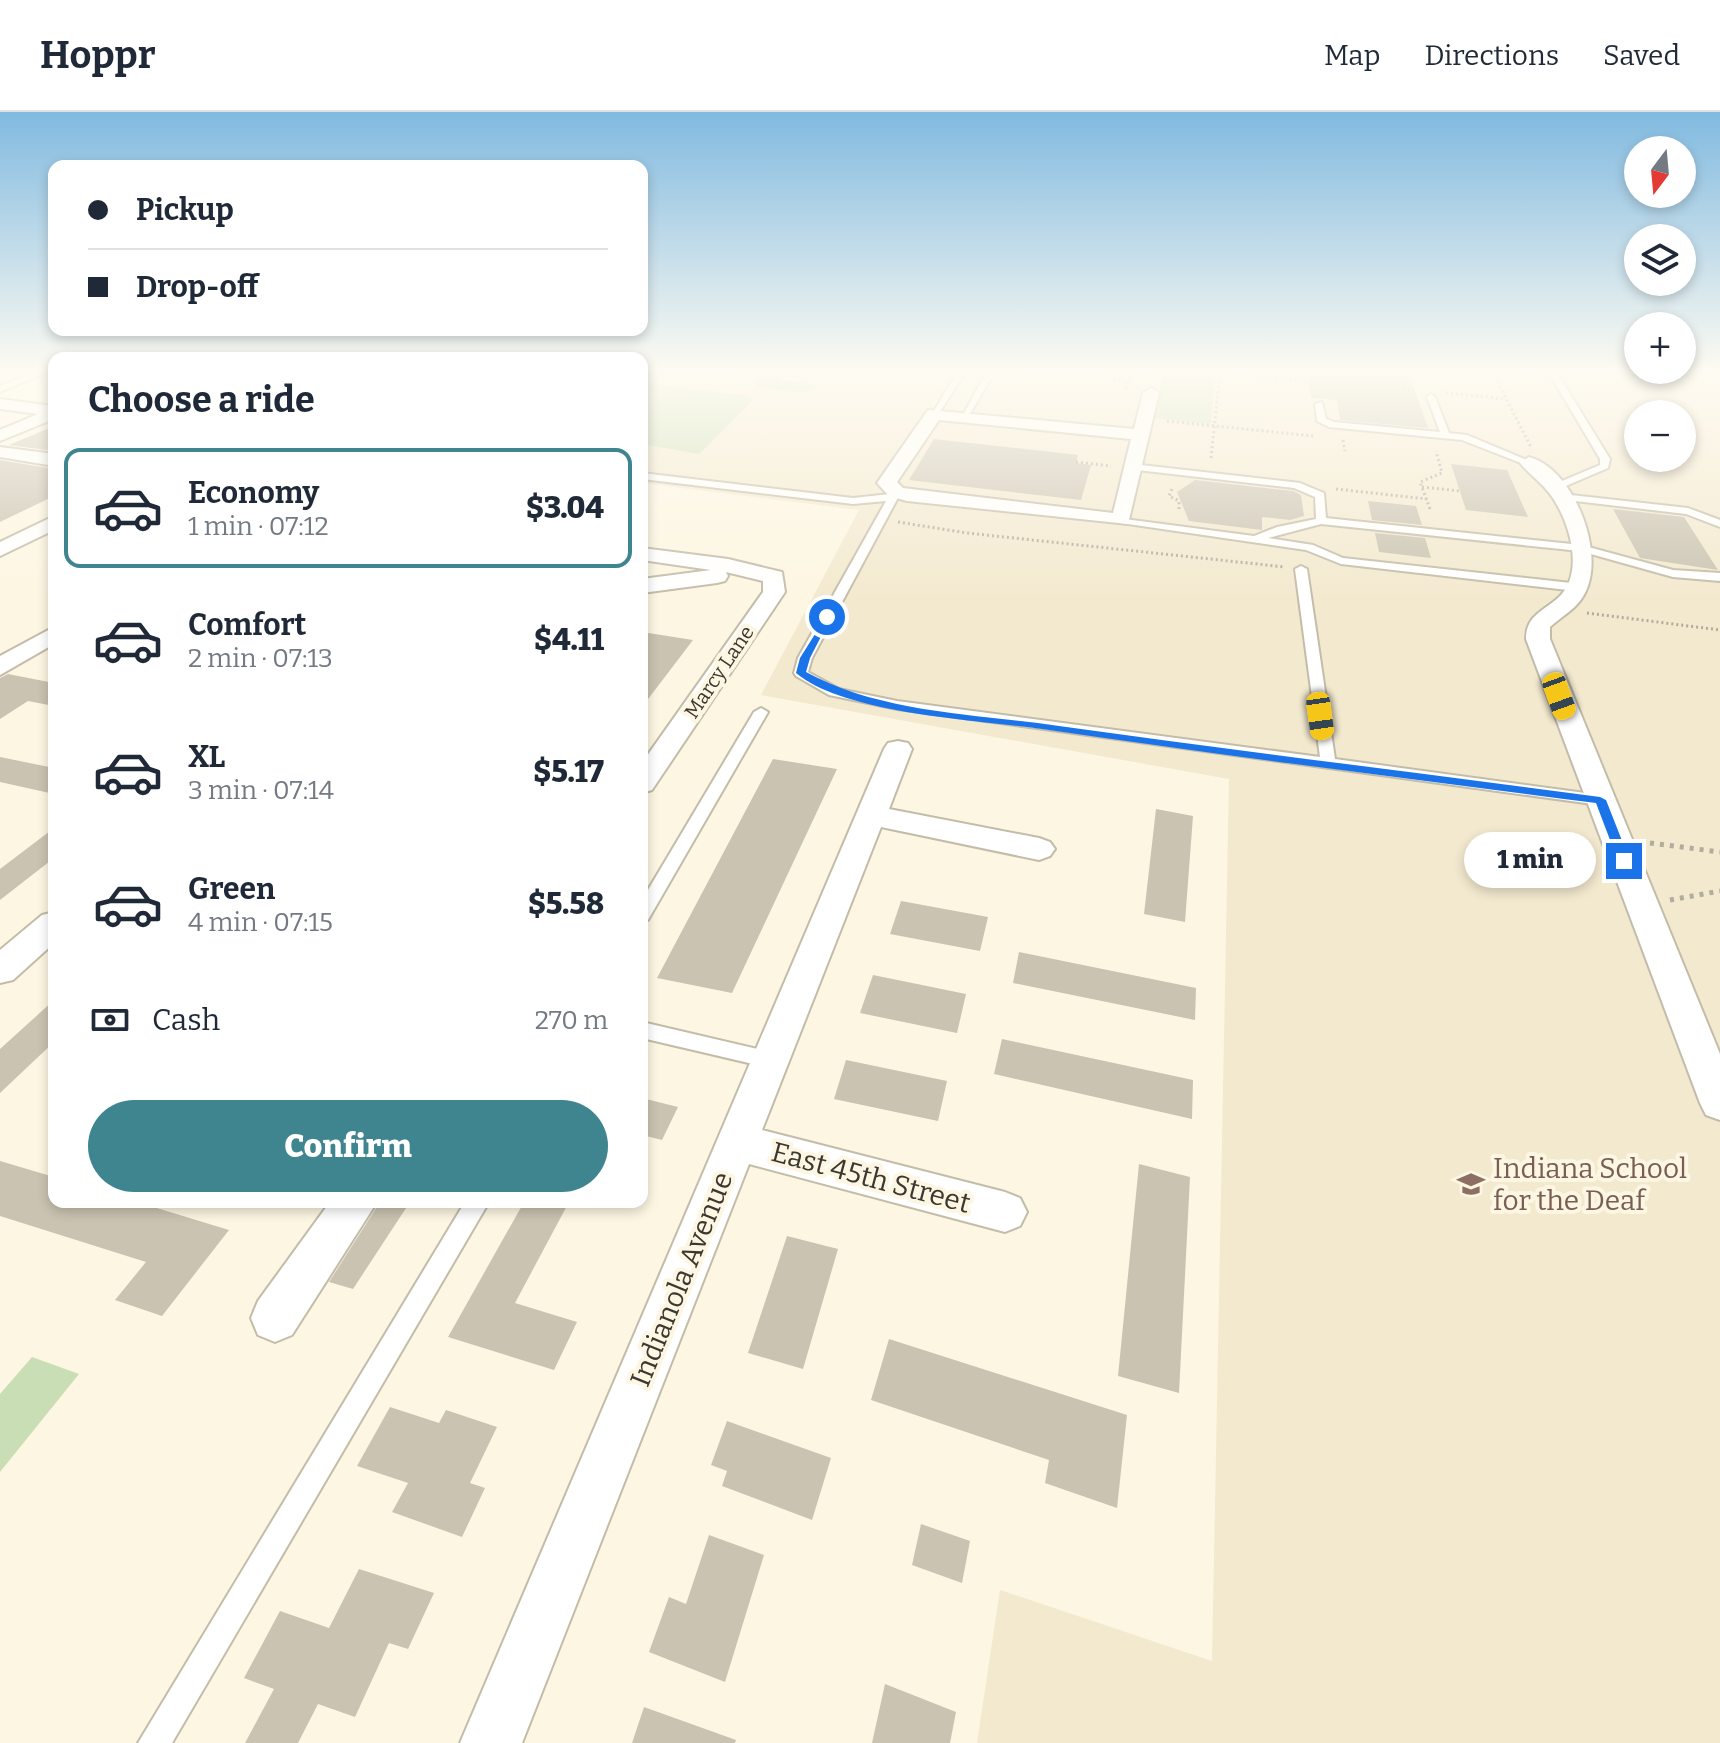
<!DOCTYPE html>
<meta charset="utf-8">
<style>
body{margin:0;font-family:Bitter,serif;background:#f6f6f7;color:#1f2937;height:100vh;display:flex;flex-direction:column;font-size:30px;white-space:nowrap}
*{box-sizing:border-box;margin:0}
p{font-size:26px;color:#747a83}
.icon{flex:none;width:44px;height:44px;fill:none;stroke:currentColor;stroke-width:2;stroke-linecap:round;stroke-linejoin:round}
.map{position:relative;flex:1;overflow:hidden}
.panel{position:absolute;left:48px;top:240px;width:600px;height:856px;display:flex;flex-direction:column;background:#fff;border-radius:16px;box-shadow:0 4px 12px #0003}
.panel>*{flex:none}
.top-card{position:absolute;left:48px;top:48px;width:600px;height:176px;border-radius:16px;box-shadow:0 4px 12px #0003;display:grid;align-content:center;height:176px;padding:0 40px;background:#fff}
.needle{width:52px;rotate:196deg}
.fabs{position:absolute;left:1624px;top:24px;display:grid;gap:16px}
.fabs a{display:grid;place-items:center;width:72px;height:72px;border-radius:50%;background:#fff;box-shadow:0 4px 12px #0003;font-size:40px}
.end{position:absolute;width:36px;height:36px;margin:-18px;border:10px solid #1a73e8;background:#fff;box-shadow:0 0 0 4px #fff}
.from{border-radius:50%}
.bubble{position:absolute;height:56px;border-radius:28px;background:#fff;box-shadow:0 4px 12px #0003;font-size:26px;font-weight:800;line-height:56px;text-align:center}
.car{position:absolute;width:24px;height:48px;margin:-24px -12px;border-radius:10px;box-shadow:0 0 6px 2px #0007;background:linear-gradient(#f5c518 24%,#345 0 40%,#f5c518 0 76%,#345 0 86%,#f5c518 0)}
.top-card b{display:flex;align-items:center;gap:28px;height:76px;font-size:30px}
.top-card b+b{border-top:2px solid #e0e1e3}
.top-card i{width:20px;height:20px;background:#1f2937}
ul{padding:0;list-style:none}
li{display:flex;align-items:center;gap:24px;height:120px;margin:0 16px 12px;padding:0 24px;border:4px solid transparent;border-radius:16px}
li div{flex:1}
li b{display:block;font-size:30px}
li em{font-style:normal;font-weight:800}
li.on{border-color:#3f8590}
li>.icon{width:72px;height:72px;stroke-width:1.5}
h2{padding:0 40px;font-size:36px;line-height:96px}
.pay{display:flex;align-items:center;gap:20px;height:88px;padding:0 40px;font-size:30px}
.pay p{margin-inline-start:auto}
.action{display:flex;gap:16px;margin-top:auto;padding:16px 40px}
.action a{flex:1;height:92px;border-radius:48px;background:#3f8590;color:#fff;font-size:32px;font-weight:800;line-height:92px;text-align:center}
header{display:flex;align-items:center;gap:48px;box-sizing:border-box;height:112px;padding:0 40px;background:#fff;border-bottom:2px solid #e0e1e3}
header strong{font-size:38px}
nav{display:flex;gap:44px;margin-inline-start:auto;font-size:28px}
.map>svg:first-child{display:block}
.built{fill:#f3e9cf;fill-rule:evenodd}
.green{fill:#cadeb5}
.building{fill:#cac3b1}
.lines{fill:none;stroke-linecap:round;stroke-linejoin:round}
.service-casing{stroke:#c3bca9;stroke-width:4}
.minor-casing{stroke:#c3bca9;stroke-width:4}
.path-far1{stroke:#b1ac9d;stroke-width:3;stroke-dasharray:2 3;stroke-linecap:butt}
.path{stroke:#b1ac9d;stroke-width:5;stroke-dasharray:4 6;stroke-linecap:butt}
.service{fill:#fff;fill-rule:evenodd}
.minor{fill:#fff;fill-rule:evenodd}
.route{fill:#1a73e8}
.labels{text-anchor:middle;stroke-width:8;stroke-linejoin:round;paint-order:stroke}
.far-street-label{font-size:20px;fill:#3b3831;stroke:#fdf6e2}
.near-education-label{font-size:28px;fill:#785e54;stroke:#fdf6e2;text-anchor:start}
.near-street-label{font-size:28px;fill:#3b3831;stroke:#fdf6e2}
</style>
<header>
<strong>Hoppr</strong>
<nav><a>Map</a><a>Directions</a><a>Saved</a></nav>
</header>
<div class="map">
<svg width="1720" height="1631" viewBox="0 0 1720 1631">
<rect width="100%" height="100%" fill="#fdf6e2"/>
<path class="built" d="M 642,261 L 1720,261 L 1720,1631 L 977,1631 L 1000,1478 L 1212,1549 L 1229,667 L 761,583 L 859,398 L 642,371 ZM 1638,302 L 1682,302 L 1682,346 L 1638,346 Z"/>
<path class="green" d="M 735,261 L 785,261 L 778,268 L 812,272 L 816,277 L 804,281 L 754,275 L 761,265 Z
M 1163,262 L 1215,267 L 1211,312 L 1154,306 Z
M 642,271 L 749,284 L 753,288 L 699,342 L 642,332 Z
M 32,1245 L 79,1262 L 0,1360 L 0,1282 Z"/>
<path class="building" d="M 1308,261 L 1409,261 L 1428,316 L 1340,308 L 1337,288 L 1311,286 Z
M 54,314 L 54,339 L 9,333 Z
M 934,327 L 1078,343 L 1076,351 L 1091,353 L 1081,388 L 909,368 Z
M 0,348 L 54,357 L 54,384 L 0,410 Z
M 1451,352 L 1507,358 L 1528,405 L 1466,398 Z
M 1195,368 L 1293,379 L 1301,383 L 1304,404 L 1290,408 L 1262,405 L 1262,418 L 1189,409 L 1177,380 Z
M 1368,389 L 1416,394 L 1422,413 L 1372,408 Z
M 1613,397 L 1684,405 L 1718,458 L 1640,446 Z
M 1375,421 L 1425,426 L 1431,446 L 1379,440 Z
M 642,520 L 693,528 L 642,595 Z
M 8,562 L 54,571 L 54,594 L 28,589 L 0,607 L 0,566 Z
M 0,645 L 54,656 L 54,682 L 0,670 Z
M 773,647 L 837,657 L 732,881 L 657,866 Z
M 1156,697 L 1193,704 L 1185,810 L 1144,802 Z
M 54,716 L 54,746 L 0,788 L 0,757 Z
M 901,789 L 988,805 L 980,839 L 890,822 Z
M 1019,840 L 1196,876 L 1195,908 L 1013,871 Z
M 873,863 L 966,882 L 957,921 L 860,901 Z
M 54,888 L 54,930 L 0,981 L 0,937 Z
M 1002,927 L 1193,968 L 1192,1007 L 994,962 Z
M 846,948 L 947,969 L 938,1009 L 834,987 Z
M 642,986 L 678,995 L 662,1028 L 642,1023 Z
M 0,1049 L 54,1065 L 54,1090 L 137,1090 L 229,1118 L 162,1204 L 115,1188 L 146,1150 L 0,1104 Z
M 1139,1052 L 1190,1065 L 1179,1281 L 1118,1264 Z
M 380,1090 L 410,1090 L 353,1177 L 329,1170 Z
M 524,1090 L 569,1090 L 515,1191 L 577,1210 L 554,1258 L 448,1225 Z
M 787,1124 L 838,1137 L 803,1257 L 748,1241 Z
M 889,1227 L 1127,1303 L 1117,1396 L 1045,1371 L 1049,1348 L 871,1288 Z
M 390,1295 L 439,1311 L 446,1298 L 497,1315 L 470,1371 L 485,1376 L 462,1425 L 392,1400 L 408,1371 L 357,1354 Z
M 727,1309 L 831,1346 L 812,1408 L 722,1374 L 727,1359 L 711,1353 Z
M 921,1412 L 970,1429 L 962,1471 L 912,1453 Z
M 709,1423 L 764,1443 L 725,1570 L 649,1540 L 669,1485 L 686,1492 Z
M 359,1457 L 434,1481 L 408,1537 L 389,1531 L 355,1605 L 318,1592 L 298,1631 L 245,1631 L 274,1577 L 244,1566 L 280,1499 L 329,1516 Z
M 885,1572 L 956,1600 L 950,1631 L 872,1631 Z
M 644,1595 L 736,1628 L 735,1631 L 632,1631 Z"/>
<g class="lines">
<g class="service-casing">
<path id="service" d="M 34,261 L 45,261 L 0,280 L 0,274 Z
M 957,261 L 965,261 L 937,304 L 931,304 Z
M 986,261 L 994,261 L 967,307 L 961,307 Z
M 1549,261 L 1557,261 L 1610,347 L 1608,356 L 1554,379 L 1550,378 L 1550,374 L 1600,353 L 1600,347 Z
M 1431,282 L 1435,285 L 1449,321 L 1467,323 L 1534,351 L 1526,353 L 1462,328 L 1329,315 L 1317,309 L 1315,292 L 1322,290 L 1326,307 L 1334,310 L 1440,320 L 1427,285 Z
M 1132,352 L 1300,371 L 1324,381 L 1326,406 L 1581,433 L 1673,458 L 1720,461 L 1720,469 L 1673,465 L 1580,439 L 1321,412 L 1268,426 L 1313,433 L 1343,446 L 1580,472 L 1580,478 L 1576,479 L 1341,452 L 1306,438 L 1121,411 L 1117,410 L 1117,406 L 1254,424 L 1277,415 L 1316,407 L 1315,385 L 1294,376 L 1129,357 L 1129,353 Z
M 642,361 L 853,386 L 890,382 L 892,378 L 900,378 L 901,380 L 812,546 L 808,560 L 839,577 L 897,589 L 1320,645 L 1295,457 L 1301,454 L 1307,457 L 1335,647 L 1600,683 L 1608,688 L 1600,693 L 897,597 L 829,583 L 796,564 L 794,561 L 798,546 L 886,389 L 853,392 L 642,367 Z
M 1562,382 L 1688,396 L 1720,408 L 1720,415 L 1686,402 L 1558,387 L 1558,383 Z
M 761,596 L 768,600 L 648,808 L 642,809 L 642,788 L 754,600 Z
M 642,910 L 770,940 L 777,942 L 780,948 L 777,954 L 770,956 L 642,926 Z
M 465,1090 L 489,1090 L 172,1631 L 138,1631 Z"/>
</g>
<g class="minor-casing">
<path id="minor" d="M 1151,276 L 1159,281 L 1128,412 L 907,389 L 889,384 L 877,371 L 928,298 L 1134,317 L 1143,281 ZM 939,308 L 1131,327 L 1113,401 L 903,376 L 897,370 Z
M 0,287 L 54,294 L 54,307 L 0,329 L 0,318 L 38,302 L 0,297 Z
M 0,335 L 54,342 L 54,354 L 0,345 Z
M 1529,345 C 1574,357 1606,441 1585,481 C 1578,496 1562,504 1550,515 L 1550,527 L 1720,942 L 1720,1008 L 1706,1003 L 1700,991 L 1526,527 C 1526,504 1542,500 1558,486 C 1586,461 1569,407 1550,382 C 1541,370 1529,362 1520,351 Z
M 54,404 L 54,418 L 0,444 L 0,430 Z
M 642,436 L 728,447 L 782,460 L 785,480 L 652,678 L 642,681 L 642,651 L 763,480 L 763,469 L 726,460 L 728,464 L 725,469 L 717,471 L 642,481 L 642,467 L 711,458 L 642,448 Z
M 54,515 L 54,532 L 0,563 L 0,544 Z
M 898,629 L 908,631 L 912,637 L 889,697 L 1039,726 L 1050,730 L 1055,737 L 1050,744 L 1039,748 L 881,715 L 762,1018 L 1005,1080 L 1020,1086 L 1027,1100 L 1020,1114 L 1005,1120 L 749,1052 L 522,1631 L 460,1631 L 884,637 L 888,631 Z
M 54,800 L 54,831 L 13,868 L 0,871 L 0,838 L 42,803 Z
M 330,1090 L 377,1090 L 292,1223 L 275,1230 L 258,1223 L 251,1206 L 258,1189 Z"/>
</g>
<path class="path-far1" d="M 1220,261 L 1333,271
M 1493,261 L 1531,335
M 1114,267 L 1129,269
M 1126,277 L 1131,261
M 1398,278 L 1417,279
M 1446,281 L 1506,287
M 1167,309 L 1313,324
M 1343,328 L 1345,339
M 1211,346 L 1220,261
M 1076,350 L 1111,354
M 1422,375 L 1460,379
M 1172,377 L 1169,384 L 1179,389 L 1179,397
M 1336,377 L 1427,387
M 1430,397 L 1420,370 L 1442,361 L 1436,339
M 898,410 L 967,421 L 1285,455
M 1587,501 L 1720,518"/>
<path class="path" d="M 1650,731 L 1720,740
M 1670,788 L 1720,779"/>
<use href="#service" class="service"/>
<use href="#minor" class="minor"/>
</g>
<linearGradient id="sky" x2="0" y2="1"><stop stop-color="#81bae0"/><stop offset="0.53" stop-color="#fefbf2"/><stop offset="1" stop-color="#fefbf2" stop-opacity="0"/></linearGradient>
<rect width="1720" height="489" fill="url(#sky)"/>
<path class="route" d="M 827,503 L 831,505 L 810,546 L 806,560 C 880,601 977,602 1059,614 C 1239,639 1420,661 1600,685 L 1606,688 L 1630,749 L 1624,753 L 1618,749 L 1596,691 C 1411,667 1226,644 1042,617 C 978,608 845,602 796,561 L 800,546 Z"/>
<defs>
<g id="school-bare" transform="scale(2.16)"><path d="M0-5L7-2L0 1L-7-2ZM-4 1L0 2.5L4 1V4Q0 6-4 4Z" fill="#8d6e63" stroke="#fdf6e2" stroke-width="2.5" paint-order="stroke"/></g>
</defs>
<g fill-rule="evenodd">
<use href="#school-bare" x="1471" y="1072"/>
</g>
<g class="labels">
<g class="far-street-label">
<text transform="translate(719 560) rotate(-56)" y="7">Marcy Lane</text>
</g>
<g class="near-education-label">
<text x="1493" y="1066">Indiana School<tspan x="1493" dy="32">for the Deaf</tspan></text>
</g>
<g class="near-street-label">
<text transform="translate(871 1065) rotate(15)" y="10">East 45th Street</text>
<text transform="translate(681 1167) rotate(-68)" y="10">Indianola Avenue</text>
</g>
</g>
</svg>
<div class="fabs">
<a><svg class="needle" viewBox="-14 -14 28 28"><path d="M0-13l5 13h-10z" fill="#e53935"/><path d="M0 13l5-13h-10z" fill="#747a83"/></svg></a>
<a><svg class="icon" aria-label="layers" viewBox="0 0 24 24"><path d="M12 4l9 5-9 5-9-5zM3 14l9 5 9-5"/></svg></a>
<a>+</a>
<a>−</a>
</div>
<i class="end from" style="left:827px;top:505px"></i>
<i class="end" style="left:1624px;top:749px"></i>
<div class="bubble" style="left:1464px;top:720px;width:132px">1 min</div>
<i class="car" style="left:1559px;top:584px;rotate:160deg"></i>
<i class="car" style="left:1320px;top:604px;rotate:172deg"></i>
<div class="top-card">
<b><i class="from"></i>Pickup</b>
<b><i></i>Drop-off</b>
</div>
<section class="panel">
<h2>Choose a ride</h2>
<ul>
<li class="on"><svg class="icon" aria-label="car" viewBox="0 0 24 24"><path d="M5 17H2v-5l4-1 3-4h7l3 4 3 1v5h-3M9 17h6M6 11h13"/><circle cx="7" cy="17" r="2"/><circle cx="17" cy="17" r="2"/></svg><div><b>Economy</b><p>1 min · 07:12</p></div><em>$3.04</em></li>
<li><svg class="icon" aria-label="car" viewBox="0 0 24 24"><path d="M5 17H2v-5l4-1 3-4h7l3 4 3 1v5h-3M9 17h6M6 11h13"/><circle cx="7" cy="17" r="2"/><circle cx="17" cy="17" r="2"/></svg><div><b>Comfort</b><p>2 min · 07:13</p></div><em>$4.11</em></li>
<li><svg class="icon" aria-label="car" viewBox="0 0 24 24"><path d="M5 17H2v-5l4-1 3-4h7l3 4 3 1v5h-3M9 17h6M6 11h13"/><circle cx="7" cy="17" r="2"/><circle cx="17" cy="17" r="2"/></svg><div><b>XL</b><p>3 min · 07:14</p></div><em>$5.17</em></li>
<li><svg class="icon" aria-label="car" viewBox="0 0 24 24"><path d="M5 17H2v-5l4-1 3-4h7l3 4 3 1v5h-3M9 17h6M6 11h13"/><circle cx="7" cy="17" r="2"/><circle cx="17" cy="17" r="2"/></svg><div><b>Green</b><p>4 min · 07:15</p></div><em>$5.58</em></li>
</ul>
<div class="pay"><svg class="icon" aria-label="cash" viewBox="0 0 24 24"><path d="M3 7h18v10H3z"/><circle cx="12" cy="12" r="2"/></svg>Cash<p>270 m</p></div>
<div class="action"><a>Confirm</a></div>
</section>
</div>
